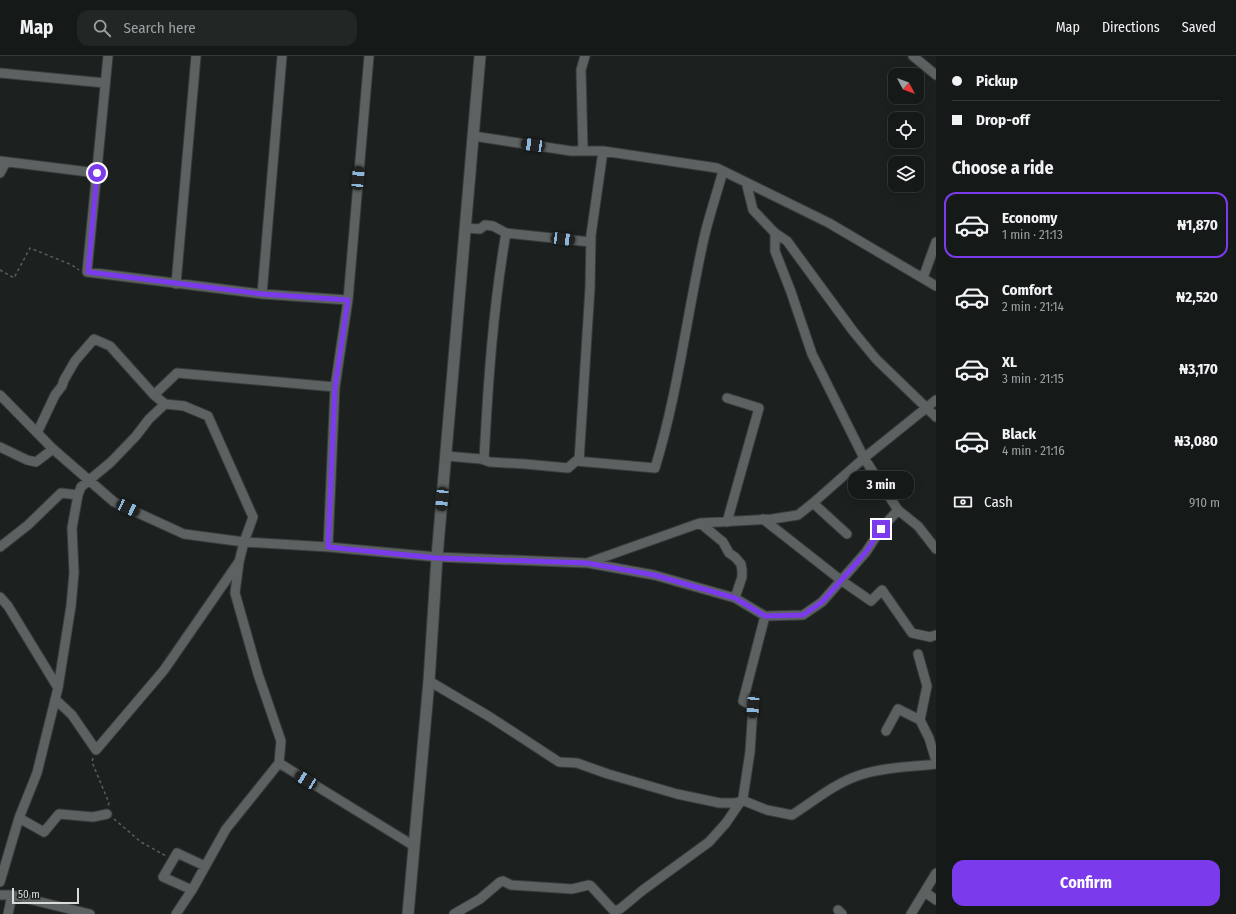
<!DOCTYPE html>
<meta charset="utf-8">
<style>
body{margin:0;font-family:"Fira Sans Condensed",sans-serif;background:#222625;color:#f1f3f6;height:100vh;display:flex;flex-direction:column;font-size:15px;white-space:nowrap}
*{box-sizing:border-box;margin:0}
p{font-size:13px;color:#9da0a2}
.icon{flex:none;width:22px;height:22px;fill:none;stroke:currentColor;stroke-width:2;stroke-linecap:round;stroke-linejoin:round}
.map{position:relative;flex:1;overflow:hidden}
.drawer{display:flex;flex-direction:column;background:#151918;width:300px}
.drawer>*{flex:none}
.guide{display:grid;align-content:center;height:88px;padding:0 16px;background:#151918}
.needle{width:26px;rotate:131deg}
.tools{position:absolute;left:888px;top:12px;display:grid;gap:8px}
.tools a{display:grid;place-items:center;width:36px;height:36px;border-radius:8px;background:#151918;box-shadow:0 2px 10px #0003,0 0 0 1px #343837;font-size:20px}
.scale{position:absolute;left:12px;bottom:10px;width:67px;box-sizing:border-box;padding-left:4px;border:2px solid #d9dcdb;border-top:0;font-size:11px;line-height:14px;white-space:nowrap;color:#d9dcdb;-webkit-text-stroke:3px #1c2120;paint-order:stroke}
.end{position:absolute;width:18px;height:18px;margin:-9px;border:5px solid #7c3aed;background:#fff;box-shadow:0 0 0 2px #fff}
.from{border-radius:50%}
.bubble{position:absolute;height:28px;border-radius:12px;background:#151918;box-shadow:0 2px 10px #0003,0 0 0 1px #343837;font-size:13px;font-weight:700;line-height:28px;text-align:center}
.car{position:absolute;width:12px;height:24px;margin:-12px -6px;border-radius:5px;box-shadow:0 0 3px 1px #0007;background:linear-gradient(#222 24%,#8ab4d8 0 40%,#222 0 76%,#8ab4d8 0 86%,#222 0)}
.guide b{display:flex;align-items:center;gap:14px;height:38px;font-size:15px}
.guide b+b{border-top:1px solid #343837}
.guide i{width:10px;height:10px;background:#f1f3f6}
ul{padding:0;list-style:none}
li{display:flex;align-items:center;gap:12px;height:66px;margin:0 8px 6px;padding:0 8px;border:2px solid transparent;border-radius:12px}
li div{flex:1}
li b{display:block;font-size:15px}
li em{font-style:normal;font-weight:700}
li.selected{border-color:#7c3aed}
li>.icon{width:36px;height:36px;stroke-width:1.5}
h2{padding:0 16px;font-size:18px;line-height:48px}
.pay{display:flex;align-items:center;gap:10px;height:44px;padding:0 16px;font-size:15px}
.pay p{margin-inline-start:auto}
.primary-button{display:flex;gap:8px;margin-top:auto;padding:8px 16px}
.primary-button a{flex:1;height:46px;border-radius:12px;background:#7c3aed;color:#fff;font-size:16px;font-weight:700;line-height:46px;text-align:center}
header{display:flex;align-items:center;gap:24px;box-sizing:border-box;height:56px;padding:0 20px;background:#151918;border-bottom:1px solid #343837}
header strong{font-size:19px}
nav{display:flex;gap:22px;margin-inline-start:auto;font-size:14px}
.search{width:280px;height:36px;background:#222625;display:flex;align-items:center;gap:10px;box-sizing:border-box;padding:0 14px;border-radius:12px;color:#9da0a2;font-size:15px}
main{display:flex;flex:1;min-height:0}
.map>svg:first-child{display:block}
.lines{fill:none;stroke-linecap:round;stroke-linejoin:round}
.minor-casing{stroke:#393c3c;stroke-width:11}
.tertiary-casing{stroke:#393c3c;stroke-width:13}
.path{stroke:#5a5e5d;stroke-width:1.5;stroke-dasharray:3 3;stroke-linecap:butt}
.minor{stroke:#5c6261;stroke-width:9}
.tertiary{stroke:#5c6261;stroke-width:11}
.route{stroke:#7c3aed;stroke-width:5}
</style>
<header>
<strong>Map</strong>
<div class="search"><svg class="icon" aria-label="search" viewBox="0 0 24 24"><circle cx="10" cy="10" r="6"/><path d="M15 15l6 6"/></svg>Search here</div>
<nav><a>Map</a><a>Directions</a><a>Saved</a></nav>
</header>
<main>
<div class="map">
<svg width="936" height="858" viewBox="0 0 936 858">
<rect width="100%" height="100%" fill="#1c2120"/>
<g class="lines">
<g class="minor-casing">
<path id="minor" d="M 108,0 L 87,216 L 262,238 L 348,244
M 913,0 L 936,19
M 0,17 L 105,27
M 473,80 L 571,95 L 603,95 L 717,112 L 829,167 L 936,230
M 583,94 L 581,14 L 585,0
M 0,105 L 97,117
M 0,117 L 6,106
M 746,126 L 753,154 L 775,177 L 787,185 L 853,275 L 876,303 L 936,361
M 466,172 L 480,173 L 485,169 L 493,170 L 506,177
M 775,177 L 775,195 L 791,236 L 812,298 L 864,402 L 898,454 L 918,470 L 936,493
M 923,222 L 936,186
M 176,228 L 196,0
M 262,238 L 282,0
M 0,339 L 53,393 L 114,446 L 184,478 L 244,486 L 328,491 L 437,501 L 587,507 L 700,467 L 772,463 L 798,459 L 813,447 L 864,402 L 936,344
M 37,377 L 55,339 L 62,330 L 64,324 L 75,305 L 94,283 L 110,290 L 154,339
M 0,391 L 27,404 L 36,406 L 53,393
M 446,400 L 481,403 L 490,406 L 525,408 L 568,412 L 576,405 L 655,412 C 678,337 687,258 704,182 C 709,160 717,137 723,115
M 484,404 C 488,328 493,252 506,177 L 591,186
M 579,405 L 590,232 L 591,179 L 603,95
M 813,447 L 847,478
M 763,463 L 842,525 L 871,545 L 882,534 L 912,577 L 930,581 L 936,579
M 727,466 L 759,352 L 727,342
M 700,467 L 723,486 L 729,497 L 735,501 L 741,508 L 742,514 L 742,521 L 735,542
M 0,491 L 28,469 L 61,437 L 78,439
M 328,491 L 335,331 L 348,244 L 369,0
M 588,507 L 654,519 L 735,542 L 765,560 L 803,559 L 822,546 L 866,496 L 881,473 L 898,454
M 0,541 L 8,550 L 58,632
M 918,598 L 927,630 L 920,664 L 929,682 L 936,705
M 429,625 L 490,661 L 559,706 L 577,707 L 608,718 L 677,738 L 720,747 L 735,747 L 740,746
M 55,643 L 72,659 L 96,694 L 164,614 L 238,507
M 886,675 L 898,653 L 920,664
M 279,707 L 414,790
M 742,744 L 767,754 L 792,759 C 814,745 835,727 860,719 C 884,711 911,711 936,708
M 19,762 L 44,776 L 59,758 L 93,761 L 107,758
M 0,826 L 19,762 L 37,717 L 58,632 L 71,550 L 74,517 L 72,472 L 78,439 L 81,431 L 111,406 L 136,380 L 149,363 L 165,348
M 192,834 L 163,821 L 177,797 L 205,810
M 925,836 L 936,844
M 0,839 L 12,839 L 90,858
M 838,854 L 842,858
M 8,858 L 12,839
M 176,858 L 192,834 L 226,773 L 279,707 L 281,685 L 258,618 L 235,537 L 239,506 L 244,486 L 253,461 L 208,360 L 184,350 L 165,348 L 154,339 L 177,317 L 335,331
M 454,858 L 480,843 L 500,826 L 503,825 L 511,829 L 572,833 L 589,829 L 591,830 L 614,855 L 620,853 L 643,834 L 709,786 L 726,767 L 743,742 L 750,696 L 753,650 L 743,645 L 765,560
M 911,858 L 936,817"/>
</g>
<g class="tertiary-casing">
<path id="tertiary" d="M 408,858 L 429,625 L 437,501 L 480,0"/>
</g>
<path class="path" d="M 0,214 L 14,222 L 30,192 L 72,209 L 79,214
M 93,702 L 92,706 L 109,747 L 108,750
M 114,763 L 141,786 L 166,800"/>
<use href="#minor" class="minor"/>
<use href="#tertiary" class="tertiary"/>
</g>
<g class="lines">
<path class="route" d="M 97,117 L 88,216 L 262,238 L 348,244 L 335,331 L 328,491 L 437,502 L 587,507 L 654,519 L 735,542 L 765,560 L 803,559 L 822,546 L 866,496 L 881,473"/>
</g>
</svg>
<div class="tools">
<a><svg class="needle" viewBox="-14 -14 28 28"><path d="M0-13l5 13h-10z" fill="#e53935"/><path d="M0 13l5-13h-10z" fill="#9da0a2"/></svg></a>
<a><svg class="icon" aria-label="locate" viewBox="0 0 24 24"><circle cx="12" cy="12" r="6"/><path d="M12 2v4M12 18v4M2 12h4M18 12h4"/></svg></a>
<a><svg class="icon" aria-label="layers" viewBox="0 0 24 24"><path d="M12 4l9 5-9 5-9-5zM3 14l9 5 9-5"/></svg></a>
</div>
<div class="scale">50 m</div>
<i class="end from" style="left:97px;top:117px"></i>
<i class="end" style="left:881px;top:473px"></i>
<div class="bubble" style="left:848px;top:415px;width:66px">3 min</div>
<i class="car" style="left:533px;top:89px;rotate:278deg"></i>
<i class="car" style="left:358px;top:122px;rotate:5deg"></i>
<i class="car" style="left:563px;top:183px;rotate:97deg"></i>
<i class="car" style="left:442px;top:443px;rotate:185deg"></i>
<i class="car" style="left:128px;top:452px;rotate:115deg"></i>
<i class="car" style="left:753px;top:650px;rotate:184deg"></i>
<i class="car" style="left:306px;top:724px;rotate:301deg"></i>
</div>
<section class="drawer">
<div class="guide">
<b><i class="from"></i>Pickup</b>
<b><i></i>Drop-off</b>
</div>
<h2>Choose a ride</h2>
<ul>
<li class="selected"><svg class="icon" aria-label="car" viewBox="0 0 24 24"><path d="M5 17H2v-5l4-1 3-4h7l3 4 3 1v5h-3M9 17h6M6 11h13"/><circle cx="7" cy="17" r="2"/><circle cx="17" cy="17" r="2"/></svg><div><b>Economy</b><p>1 min · 21:13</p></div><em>₦1,870</em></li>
<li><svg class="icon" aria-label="car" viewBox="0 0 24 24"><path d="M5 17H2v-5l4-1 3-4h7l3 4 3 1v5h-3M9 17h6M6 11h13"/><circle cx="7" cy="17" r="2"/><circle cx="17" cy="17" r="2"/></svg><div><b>Comfort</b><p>2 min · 21:14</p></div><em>₦2,520</em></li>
<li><svg class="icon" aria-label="car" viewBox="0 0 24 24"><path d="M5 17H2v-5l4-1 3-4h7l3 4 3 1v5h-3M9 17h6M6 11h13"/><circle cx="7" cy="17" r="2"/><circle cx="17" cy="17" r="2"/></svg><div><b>XL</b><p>3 min · 21:15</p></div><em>₦3,170</em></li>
<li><svg class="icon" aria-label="car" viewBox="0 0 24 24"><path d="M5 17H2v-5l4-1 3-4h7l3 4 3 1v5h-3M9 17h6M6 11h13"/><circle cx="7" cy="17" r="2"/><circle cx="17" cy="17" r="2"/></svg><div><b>Black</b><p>4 min · 21:16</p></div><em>₦3,080</em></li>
</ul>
<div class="pay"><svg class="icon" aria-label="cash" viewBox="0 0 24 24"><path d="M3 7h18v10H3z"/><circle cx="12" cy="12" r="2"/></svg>Cash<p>910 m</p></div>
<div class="primary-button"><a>Confirm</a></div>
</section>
</main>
